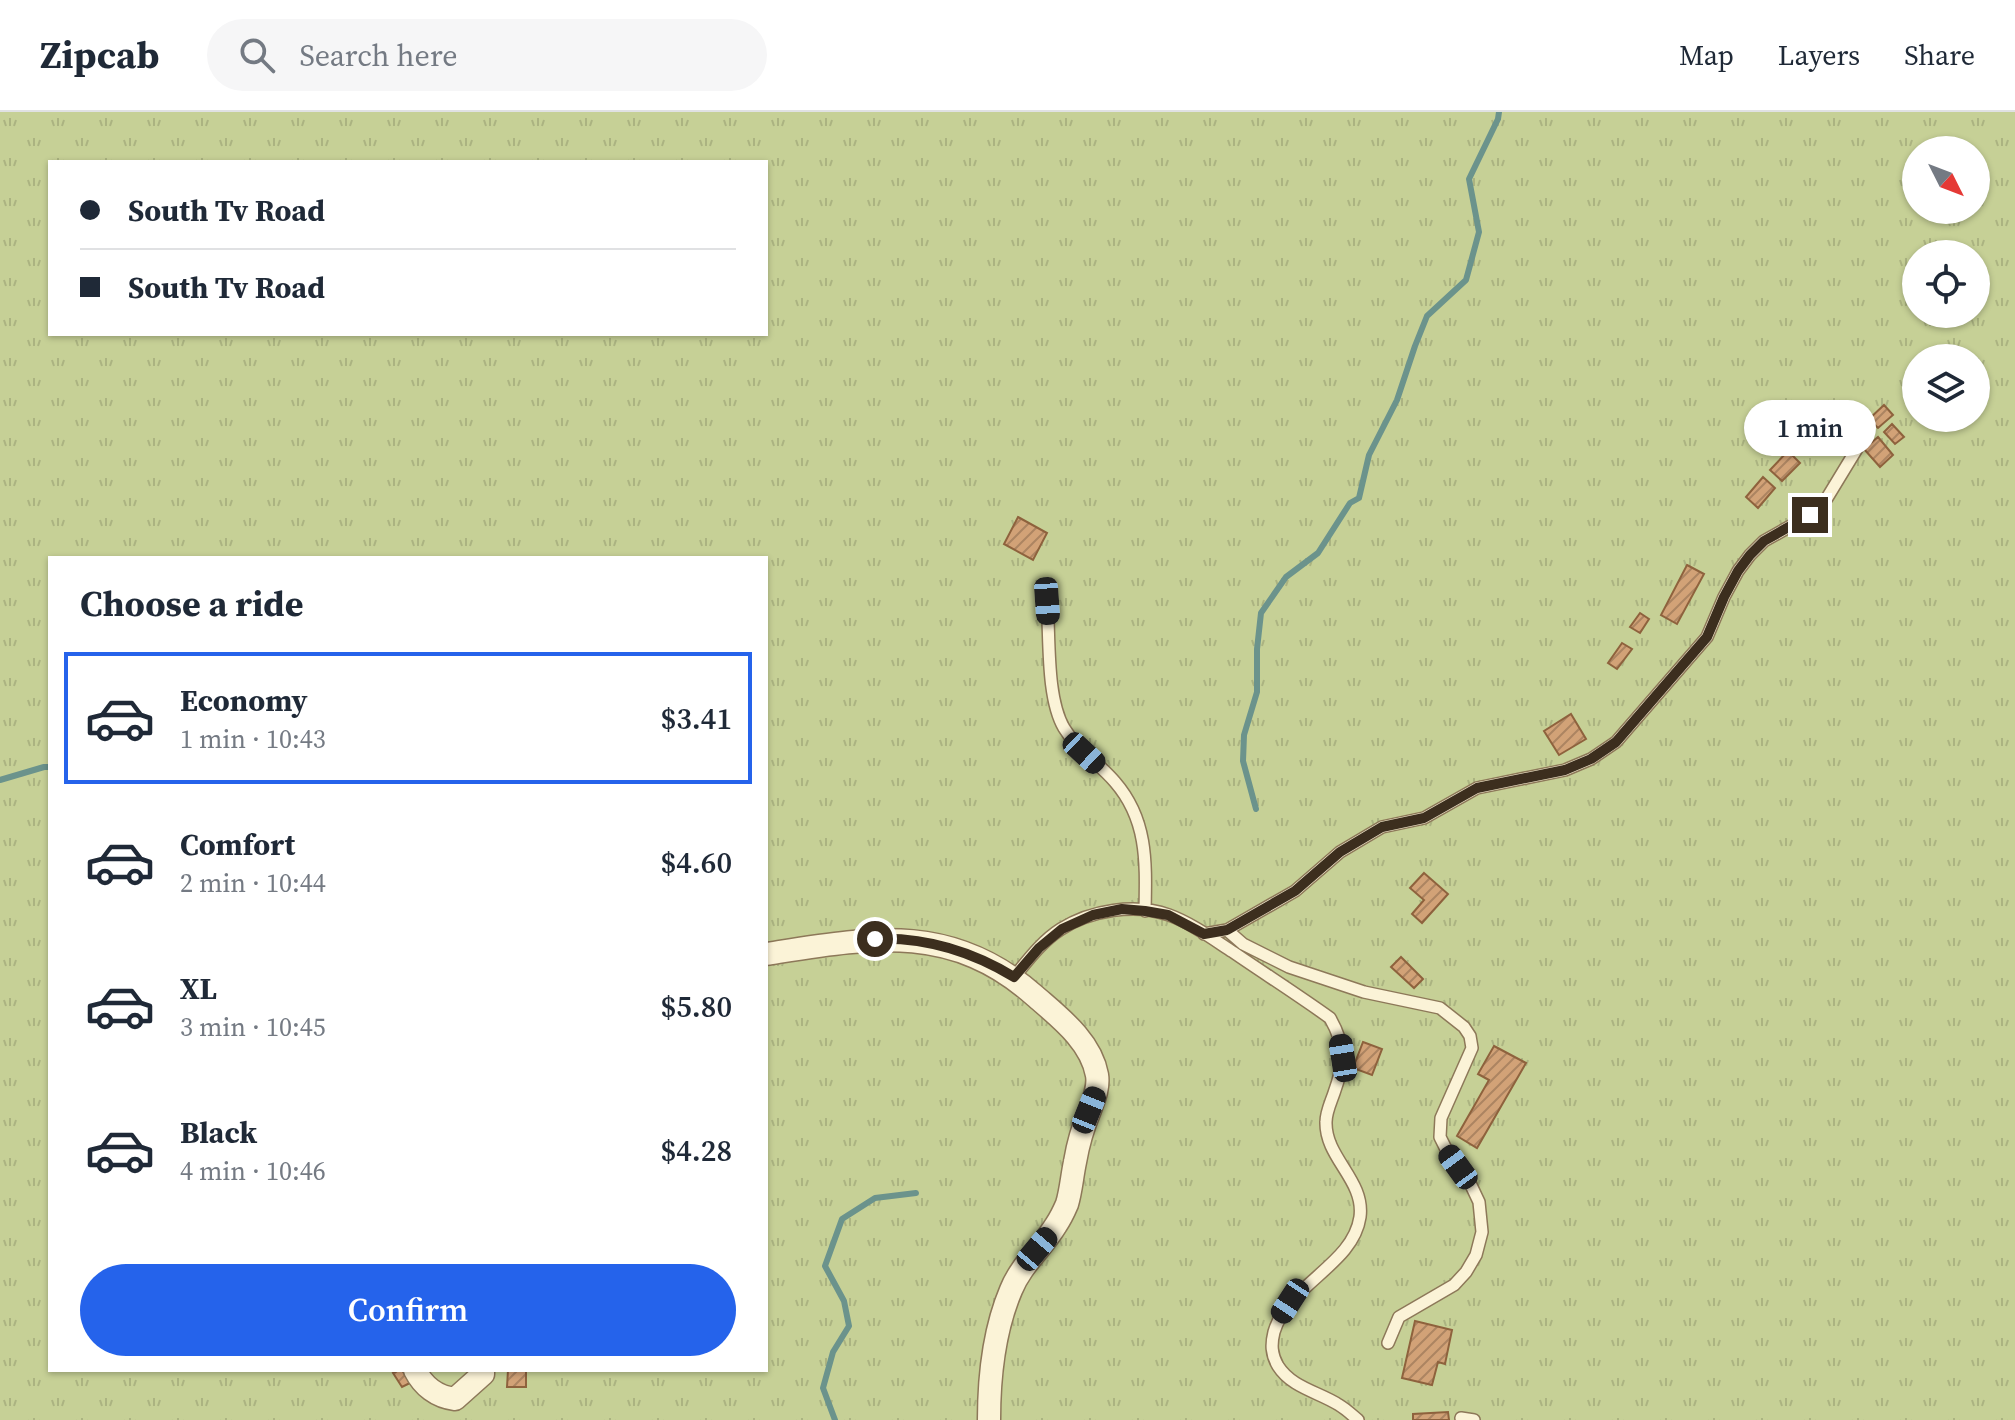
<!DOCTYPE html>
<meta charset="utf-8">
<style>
body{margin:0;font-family:"Source Serif 4",serif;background:#f6f6f7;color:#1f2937;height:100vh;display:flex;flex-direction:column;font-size:30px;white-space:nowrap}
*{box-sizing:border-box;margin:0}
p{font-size:26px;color:#747a83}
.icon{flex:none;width:44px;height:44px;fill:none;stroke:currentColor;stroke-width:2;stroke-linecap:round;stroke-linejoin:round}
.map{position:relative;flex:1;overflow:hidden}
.sheet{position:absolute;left:48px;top:444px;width:720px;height:816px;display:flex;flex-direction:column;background:#fff;border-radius:0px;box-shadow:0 2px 6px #0004}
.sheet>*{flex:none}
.top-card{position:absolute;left:48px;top:48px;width:720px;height:176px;border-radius:0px;box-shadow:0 2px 6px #0004;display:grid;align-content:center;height:176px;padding:0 32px;background:#fff}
.needle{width:52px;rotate:132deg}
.tools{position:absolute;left:1902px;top:24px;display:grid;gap:16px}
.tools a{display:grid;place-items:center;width:88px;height:88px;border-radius:50%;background:#fff;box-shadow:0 2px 6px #0004;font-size:40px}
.end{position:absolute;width:36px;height:36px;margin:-18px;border:10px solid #3c2e1e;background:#fff;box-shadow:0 0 0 4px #fff}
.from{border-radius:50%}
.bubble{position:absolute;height:56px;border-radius:28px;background:#fff;box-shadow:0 2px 6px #0004;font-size:26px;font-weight:600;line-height:56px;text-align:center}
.car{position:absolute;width:24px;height:48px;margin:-24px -12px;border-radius:10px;box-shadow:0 0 6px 2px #0007;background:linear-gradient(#222 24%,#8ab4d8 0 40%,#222 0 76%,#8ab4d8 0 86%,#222 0)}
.top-card b{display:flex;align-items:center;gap:28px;height:76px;font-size:30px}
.top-card b+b{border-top:2px solid #e0e1e3}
.top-card i{width:20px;height:20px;background:#1f2937}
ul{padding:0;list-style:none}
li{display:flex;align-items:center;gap:24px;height:132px;margin:0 16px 12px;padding:0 16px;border:4px solid transparent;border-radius:0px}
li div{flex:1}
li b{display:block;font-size:30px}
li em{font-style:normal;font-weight:600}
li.selected{border-color:#2563eb}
li>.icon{width:72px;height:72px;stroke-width:1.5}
h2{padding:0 32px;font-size:36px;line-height:96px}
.cta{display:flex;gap:16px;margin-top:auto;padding:16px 32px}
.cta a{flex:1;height:92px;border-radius:48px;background:#2563eb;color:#fff;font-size:32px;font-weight:600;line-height:92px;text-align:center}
header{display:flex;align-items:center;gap:48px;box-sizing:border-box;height:112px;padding:0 40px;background:#fff;border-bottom:2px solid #e0e1e3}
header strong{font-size:38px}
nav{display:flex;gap:44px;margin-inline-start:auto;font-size:28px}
.search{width:560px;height:72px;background:#f6f6f7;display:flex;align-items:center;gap:20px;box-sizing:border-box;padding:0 28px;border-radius:44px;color:#747a83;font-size:30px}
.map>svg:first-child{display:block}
.park{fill:url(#park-tufts);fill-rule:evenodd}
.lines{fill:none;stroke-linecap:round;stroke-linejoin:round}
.stream{stroke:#6b938c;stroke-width:6}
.building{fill:url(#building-hatch);stroke:#8e623d;stroke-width:2}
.service-casing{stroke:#8d7859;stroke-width:14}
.minor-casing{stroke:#8d7859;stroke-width:25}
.service{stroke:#fbf3d7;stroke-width:11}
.minor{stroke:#fbf3d7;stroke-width:22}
.route{stroke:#3c2e1e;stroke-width:10}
</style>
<header>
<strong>Zipcab</strong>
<div class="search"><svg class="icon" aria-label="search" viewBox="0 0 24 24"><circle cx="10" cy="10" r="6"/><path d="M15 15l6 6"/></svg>Search here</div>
<nav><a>Map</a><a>Layers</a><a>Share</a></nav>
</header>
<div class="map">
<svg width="2015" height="1308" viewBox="0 0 2015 1308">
<defs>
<pattern id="park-tufts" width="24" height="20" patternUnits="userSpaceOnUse" patternTransform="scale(2)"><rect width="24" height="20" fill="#c6d096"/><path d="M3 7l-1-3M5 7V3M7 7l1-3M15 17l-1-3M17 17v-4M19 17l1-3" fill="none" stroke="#abb381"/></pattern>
<pattern id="building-hatch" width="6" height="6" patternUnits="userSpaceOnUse" patternTransform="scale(2)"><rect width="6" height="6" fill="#d2a277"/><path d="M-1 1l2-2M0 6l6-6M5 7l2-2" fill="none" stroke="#ac8461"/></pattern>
</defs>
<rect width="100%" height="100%" fill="#f1e6c3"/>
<path class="park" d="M 0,0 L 2015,0 L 2015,1308 L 0,1308 ZM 1916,38 L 1976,38 L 1976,98 L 1916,98 ZM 50,50 L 766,50 L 766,222 L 50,222 ZM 1916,142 L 1976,142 L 1976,202 L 1916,202 ZM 1916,246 L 1976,246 L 1976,306 L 1916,306 ZM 50,446 L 766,446 L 766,1258 L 50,1258 Z"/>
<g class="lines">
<path class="stream" d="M 0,668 L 44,655 L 50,655
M 1256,697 L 1243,649 L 1244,623 L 1257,580 L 1257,537 L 1261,501 L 1286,465 L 1318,441 L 1350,391 L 1359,386 L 1369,343 L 1397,288 L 1415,234 L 1427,204 L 1466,168 L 1479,120 L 1469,67 L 1498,7 L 1499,0
M 835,1308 L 823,1276 L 833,1240 L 849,1214 L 844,1189 L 825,1154 L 842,1107 L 875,1086 L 916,1081"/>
</g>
<path class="building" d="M 1884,293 L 1893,303 L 1878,316 L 1869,307 Z
M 1892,312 L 1904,325 L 1895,332 L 1884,320 Z
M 1878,325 L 1893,343 L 1880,355 L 1864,337 Z
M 1788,339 L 1800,351 L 1782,369 L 1770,358 Z
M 1763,365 L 1775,376 L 1758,396 L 1746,385 Z
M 1018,405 L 1047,421 L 1033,448 L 1004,432 Z
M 1687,453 L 1704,462 L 1677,512 L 1661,503 Z
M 1640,501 L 1649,507 L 1640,521 L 1630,515 Z
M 1622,531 L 1632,537 L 1617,557 L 1608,551 Z
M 1571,602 L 1586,627 L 1559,643 L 1544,619 Z
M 1424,761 L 1448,782 L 1422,811 L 1412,802 L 1424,788 L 1410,776 Z
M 1401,845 L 1423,867 L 1414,876 L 1391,855 Z
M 1363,930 L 1382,937 L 1372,963 L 1353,956 Z
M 1494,934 L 1526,951 L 1477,1036 L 1457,1024 L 1489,968 L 1478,962 Z
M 1415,1209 L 1452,1218 L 1445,1252 L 1438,1250 L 1432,1273 L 1402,1266 Z
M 399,1258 L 402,1258 L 410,1271 L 402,1275 L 393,1261 Z
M 508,1258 L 526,1259 L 526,1275 L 507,1275 Z
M 1448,1300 L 1449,1308 L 1413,1308 L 1413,1302 Z"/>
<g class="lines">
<g class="service-casing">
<path id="service" d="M 1047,489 C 1050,525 1046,585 1064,616 C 1077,638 1099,651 1115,670 C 1148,708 1146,751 1145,799
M 1227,818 L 1243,832 L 1289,855 L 1364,880 L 1440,896 L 1464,915 L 1470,924 L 1472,936 L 1441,1006 L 1440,1025 L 1447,1039 L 1470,1071 L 1479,1090 L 1482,1120 L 1476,1143 L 1466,1160 L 1454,1173 L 1399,1205 L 1388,1231
M 1204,822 L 1227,818 L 1295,779 L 1340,740 L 1382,715 L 1424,706 L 1477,676 L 1565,658 L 1591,647 L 1616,630 L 1707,525 L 1724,485 L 1738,459 L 1750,443 L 1764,429 L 1810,403 L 1827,386 L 1858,335
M 1014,865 C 1028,848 1042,829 1061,817 C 1091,798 1135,791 1169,803 C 1191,811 1213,827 1233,840 C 1265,862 1298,883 1330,906 C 1346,934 1345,951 1334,981 C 1331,990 1326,1000 1326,1010 C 1325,1046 1365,1068 1360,1105 C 1353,1153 1288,1172 1274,1220 C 1271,1232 1271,1242 1278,1254 C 1292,1276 1319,1280 1339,1293 C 1346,1297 1352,1303 1358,1308
M 1461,1306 L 1474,1308"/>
</g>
<g class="minor-casing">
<path id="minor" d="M 766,842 C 868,826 951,809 1035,884 C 1059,905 1091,929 1097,963 C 1099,975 1094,987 1090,998 C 1083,1015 1078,1032 1075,1050 C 1072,1064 1071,1079 1067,1092 C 1064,1099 1060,1107 1056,1113 C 1042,1136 1021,1153 1011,1178 C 994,1218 989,1264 989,1308
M 415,1258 C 423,1274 437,1285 455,1287 L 483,1262 L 483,1258"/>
</g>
<use href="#service" class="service"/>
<use href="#minor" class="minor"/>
</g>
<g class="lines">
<path class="route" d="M 875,827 C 924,825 971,839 1014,865 L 1039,836 L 1062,817 L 1093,803 L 1122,797 L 1145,799 L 1168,803 L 1204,822 L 1227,818 L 1295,779 L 1340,740 L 1382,715 L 1424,706 L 1477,676 L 1565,658 L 1591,647 L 1616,630 L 1707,525 L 1724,485 L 1738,459 L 1750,443 L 1764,429 L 1810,403"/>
</g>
</svg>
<div class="tools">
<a><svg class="needle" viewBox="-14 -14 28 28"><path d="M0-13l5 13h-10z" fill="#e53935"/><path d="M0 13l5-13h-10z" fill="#747a83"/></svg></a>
<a><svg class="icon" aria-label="locate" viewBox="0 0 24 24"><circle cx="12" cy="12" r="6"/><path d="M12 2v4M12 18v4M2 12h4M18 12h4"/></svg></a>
<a><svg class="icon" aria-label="layers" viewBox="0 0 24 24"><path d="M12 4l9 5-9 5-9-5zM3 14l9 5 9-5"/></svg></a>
</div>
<i class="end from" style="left:875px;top:827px"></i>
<i class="end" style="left:1810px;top:403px"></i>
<div class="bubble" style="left:1744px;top:288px;width:132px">1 min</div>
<i class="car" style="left:1047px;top:489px;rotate:176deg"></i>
<i class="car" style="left:1084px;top:641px;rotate:133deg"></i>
<i class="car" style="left:1343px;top:946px;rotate:351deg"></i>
<i class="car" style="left:1089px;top:998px;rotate:22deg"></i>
<i class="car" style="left:1458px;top:1055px;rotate:324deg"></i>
<i class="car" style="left:1037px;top:1137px;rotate:40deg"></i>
<i class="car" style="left:1290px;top:1189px;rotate:213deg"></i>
<div class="top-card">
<b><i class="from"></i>South Tv Road</b>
<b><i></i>South Tv Road</b>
</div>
<section class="sheet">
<h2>Choose a ride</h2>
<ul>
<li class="selected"><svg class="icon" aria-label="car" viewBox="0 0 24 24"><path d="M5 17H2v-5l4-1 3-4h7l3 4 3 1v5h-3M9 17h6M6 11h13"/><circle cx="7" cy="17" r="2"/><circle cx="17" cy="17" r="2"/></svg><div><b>Economy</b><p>1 min · 10:43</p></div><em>$3.41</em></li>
<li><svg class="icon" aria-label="car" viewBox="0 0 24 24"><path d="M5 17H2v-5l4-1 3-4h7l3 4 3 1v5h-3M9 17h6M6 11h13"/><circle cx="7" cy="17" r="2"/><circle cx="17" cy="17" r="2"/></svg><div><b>Comfort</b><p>2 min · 10:44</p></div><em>$4.60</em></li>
<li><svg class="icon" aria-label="car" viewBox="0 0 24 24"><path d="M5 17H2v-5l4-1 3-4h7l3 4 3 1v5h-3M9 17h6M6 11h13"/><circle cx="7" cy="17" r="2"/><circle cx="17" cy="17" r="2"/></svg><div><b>XL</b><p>3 min · 10:45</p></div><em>$5.80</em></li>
<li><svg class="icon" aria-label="car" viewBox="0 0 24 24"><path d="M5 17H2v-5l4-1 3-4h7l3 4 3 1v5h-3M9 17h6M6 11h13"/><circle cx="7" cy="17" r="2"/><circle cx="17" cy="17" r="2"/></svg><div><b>Black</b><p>4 min · 10:46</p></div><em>$4.28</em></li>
</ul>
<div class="cta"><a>Confirm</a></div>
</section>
</div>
